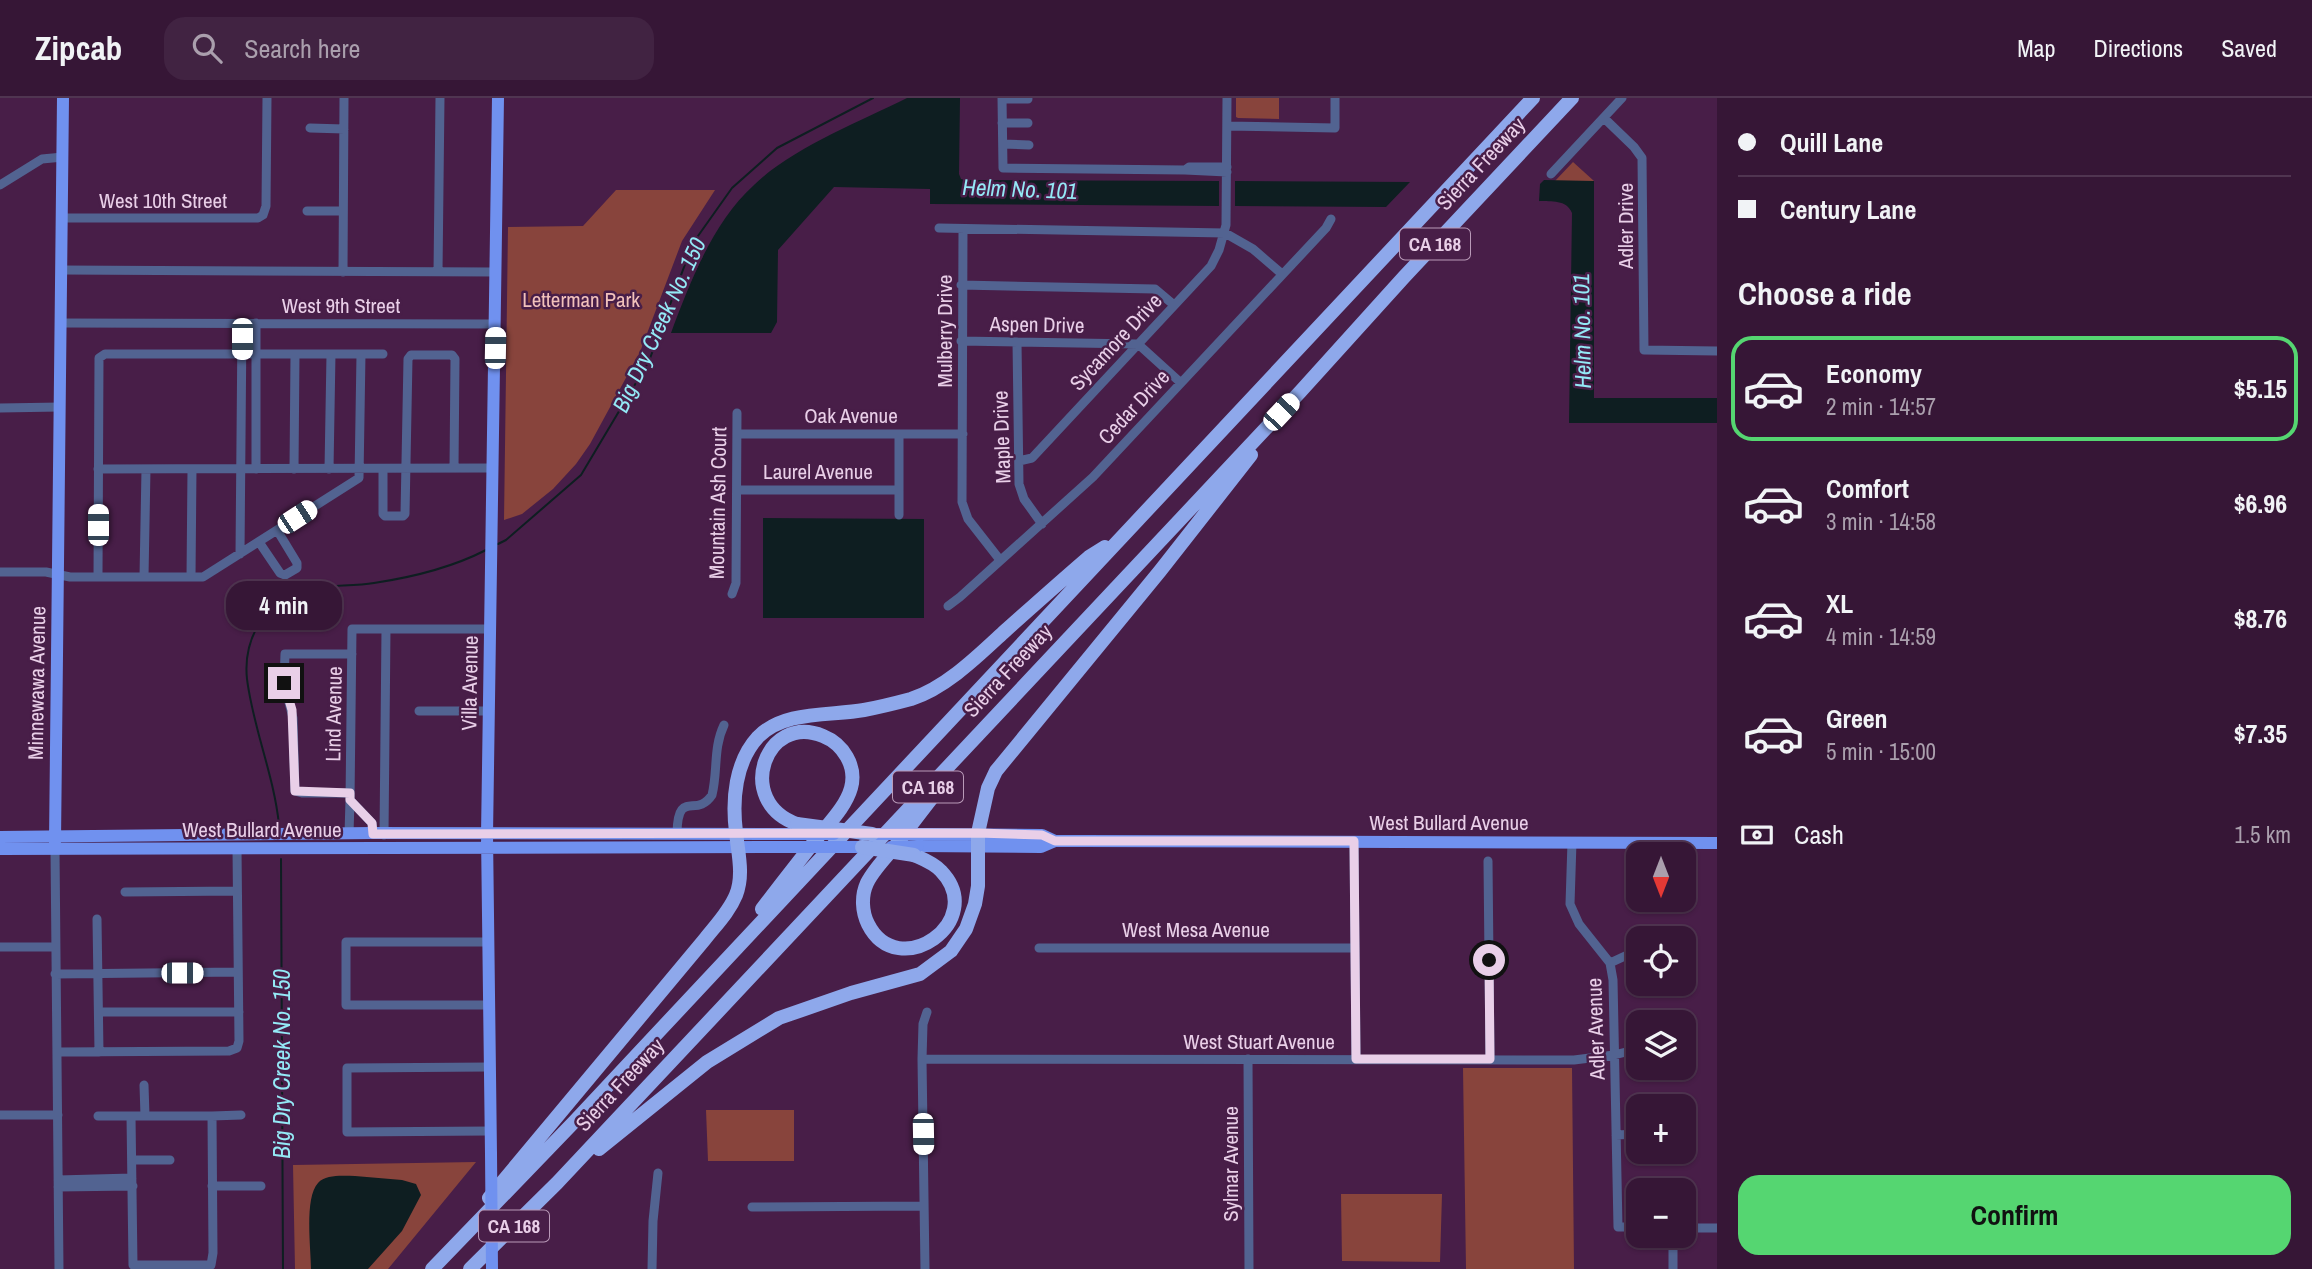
<!DOCTYPE html>
<meta charset="utf-8">
<style>
body{margin:0;font-family:"Archivo Narrow",sans-serif;background:#412342;color:#f1f3f6;height:100vh;display:flex;flex-direction:column;font-size:26px;white-space:nowrap}
*{box-sizing:border-box;margin:0}
p{font-size:23px;color:#aa9fad}
.icon{flex:none;width:38px;height:38px;fill:none;stroke:currentColor;stroke-width:2;stroke-linecap:round;stroke-linejoin:round}
.map{position:relative;flex:1;overflow:hidden}
.details{display:flex;flex-direction:column;background:#361636;width:595px}
.details>*{flex:none}
.banner{display:grid;align-content:center;height:154px;padding:0 21px;background:#361636}
.needle{width:46px;rotate:180deg}
.buttons{position:absolute;left:1626px;top:744px;display:grid;gap:14px}
.buttons a{display:grid;place-items:center;width:70px;height:70px;border-radius:14px;background:#361636;box-shadow:0 2px 5px #0004,0 0 0 2px #503551;font-size:35px}
.end{position:absolute;width:32px;height:32px;margin:-16px;border:9px solid #e9cfe8;background:#111;box-shadow:0 0 0 4px #111}
.from{border-radius:50%}
.bubble{position:absolute;height:49px;border-radius:21px;background:#361636;box-shadow:0 2px 5px #0004,0 0 0 2px #503551;font-size:23px;font-weight:800;line-height:49px;text-align:center}
.car{position:absolute;width:21px;height:42px;margin:-21px -10px;border-radius:9px;box-shadow:0 0 5px 2px #0007;background:linear-gradient(#fff 24%,#345 0 40%,#fff 0 76%,#345 0 86%,#fff 0)}
.banner b{display:flex;align-items:center;gap:24px;height:66px;font-size:26px}
.banner b+b{border-top:2px solid #503551}
.banner i{width:18px;height:18px;background:#f1f3f6}
ul{padding:0;list-style:none}
li{display:flex;align-items:center;gap:21px;height:105px;margin:0 14px 10px;padding:0 7px;border:4px solid transparent;border-radius:21px}
li div{flex:1}
li b{display:block;font-size:26px}
li em{font-style:normal;font-weight:800}
li.on{border-color:#55d671}
li>.icon{width:63px;height:63px;stroke-width:1.5}
h2{padding:0 21px;font-size:32px;line-height:84px}
.pay{display:flex;align-items:center;gap:18px;height:77px;padding:0 21px;font-size:26px}
.pay p{margin-inline-start:auto}
.primary-button{display:flex;gap:14px;margin-top:auto;padding:14px 21px}
.primary-button a{flex:1;height:80px;border-radius:21px;background:#55d671;color:#111;font-size:28px;font-weight:800;line-height:80px;text-align:center}
header{display:flex;align-items:center;gap:42px;box-sizing:border-box;height:98px;padding:0 35px;background:#361636;border-bottom:2px solid #503551}
header strong{font-size:33px}
nav{display:flex;gap:38px;margin-inline-start:auto;font-size:24px}
.search{width:490px;height:63px;background:#412342;display:flex;align-items:center;gap:18px;box-sizing:border-box;padding:0 24px;border-radius:21px;color:#aa9fad;font-size:26px}
main{display:flex;flex:1;min-height:0}
.map>svg:first-child{display:block}
.green{fill:#88443c}
.water{fill:#0e1e21}
.lines{fill:none;stroke-linecap:round;stroke-linejoin:round}
.stream{stroke:#0e1e21;stroke-width:2}
.minor{stroke:#526391;stroke-width:9}
.major{stroke:#7091ef;stroke-width:12}
.highway{stroke:#8ea8eb;stroke-width:14}
.major-bridge{stroke:#7091ef;stroke-width:12}
.highway-bridge{stroke:#8ea8eb;stroke-width:14}
.route{stroke:#e9cfe8;stroke-width:9}
.labels{text-anchor:middle;stroke-width:5;stroke-linejoin:round;paint-order:stroke}
.shield{fill:#481e48;stroke:#b99ab8;stroke-width:2}
.shield-label{font-size:19px;font-weight:bold;fill:#e9cfe8}
.street-label{font-size:21px;fill:#e9cfe8;stroke:#481e48}
.park-label{font-size:21px;fill:#f2c2bb;stroke:#481e48}
.water-label{font-size:23px;font-style:italic;fill:#94e9f6;stroke:#481e48}
</style>
<header>
<strong>Zipcab</strong>
<div class="search"><svg class="icon" aria-label="search" viewBox="0 0 24 24"><circle cx="10" cy="10" r="6"/><path d="M15 15l6 6"/></svg>Search here</div>
<nav><a>Map</a><a>Directions</a><a>Saved</a></nav>
</header>
<main>
<div class="map">
<svg width="1717" height="1171" viewBox="0 0 1717 1171">
<rect width="100%" height="100%" fill="#481e48"/>
<path class="green" d="M 1236,0 L 1279,0 L 1279,21 L 1238,20 L 1236,19 Z
M 1573,64 L 1594,83 L 1555,83 Z
M 616,92 L 715,92 L 682,143 L 640,254 L 590,346 L 576,366 L 553,391 L 522,416 L 504,422 L 508,129 L 583,128 Z
M 1463,970 L 1572,970 L 1574,1171 L 1466,1171 Z
M 706,1012 L 794,1012 L 794,1063 L 708,1063 Z
M 476,1064 L 388,1171 L 295,1171 L 293,1067 Z
M 1341,1096 L 1442,1096 L 1440,1164 L 1342,1163 Z"/>
<path class="water" d="M 907,0 L 960,0 L 959,76 L 961,81 L 965,82 L 1219,83 L 1219,108 L 930,106 L 930,91 L 834,89 L 778,152 L 777,224 L 771,235 L 671,235 C 690,184 713,124 754,87 C 792,50 859,24 907,0 Z
M 1544,82 L 1594,83 L 1594,300 L 1717,300 L 1717,325 L 1569,325 L 1572,115 C 1566,101 1552,104 1539,103 L 1540,86 Z
M 1235,83 L 1410,84 L 1386,109 L 1235,108 Z
M 763,420 L 924,421 L 924,520 L 763,520 Z
M 355,1078 L 402,1082 L 416,1086 L 421,1097 L 402,1133 L 368,1171 L 311,1171 C 311,1151 304,1100 318,1085 C 326,1076 343,1078 355,1078 Z"/>
<g class="lines">
<path class="stream" d="M 498,446 L 506,442 L 581,377 L 649,263 L 693,145 L 732,90 L 777,50 L 873,0
M 279,727 C 274,677 253,630 247,581 C 243,543 263,505 300,493 C 323,486 351,489 374,485 C 414,479 451,470 486,452
M 281,761 L 283,1171"/>
<path class="minor" d="M 1002,0 L 1003,70 L 1185,72
M 1002,1 L 1028,1
M 1604,20 L 1634,49 L 1642,60 L 1644,252 L 1717,253
M 1002,25 L 1028,25
M 1227,28 L 1335,30 L 1335,0
M 310,30 L 344,31
M 1003,46 L 1029,47
M 1227,69 L 1189,69 L 1185,72 L 1227,74
M 1551,76 L 1622,0
M 0,87 L 42,61 L 63,59
M 307,113 L 343,113
M 62,120 L 258,120 L 263,117 L 266,108 L 267,0
M 939,130 L 1225,135 L 1253,151 L 1282,176
M 963,131 L 962,404 L 968,421 L 1000,462
M 61,172 L 495,174
M 343,174 L 344,0
M 438,174 L 440,0
M 961,187 L 1155,191 L 1174,207
M 61,225 L 495,226
M 256,225 L 256,371
M 961,243 L 1138,246 L 1181,285
M 1017,244 L 1019,386 L 1024,401 L 1042,426
M 0,310 L 60,309
M 738,336 L 963,336
M 1019,363 L 1032,360 L 1211,168 L 1219,152 L 1226,127 L 1227,0
M 98,371 L 493,370
M 294,371 L 295,256
M 329,371 L 331,256
M 383,371 L 383,416 L 385,418 L 403,418 L 405,416 L 408,261 L 411,257 L 452,257 L 455,261 L 454,370
M 737,392 L 899,392
M 899,417 L 899,336
M 259,444 L 280,475 L 285,477 L 297,470 L 297,465 L 277,432
M 240,456 L 242,225
M 0,474 L 46,474 L 70,479 L 203,479 L 359,380 L 361,256
M 98,479 L 99,260 L 105,256 L 383,256
M 144,479 L 146,371
M 191,479 L 192,371
M 732,496 L 736,485 L 737,315
M 948,508 L 960,499 L 1093,379 L 1326,130 L 1331,121
M 419,613 L 489,613
M 350,695 L 302,695 L 295,693 L 293,620 L 284,585 L 285,556 L 352,556
M 350,702 L 352,531 L 386,531
M 677,735 C 678,690 696,721 712,697 C 718,673 713,650 724,627
M 349,736 L 350,702 L 372,725 L 373,735
M 384,737 L 386,531 L 490,531
M 1354,743 L 1356,961
M 1572,744 L 1570,806 L 1579,826 L 1610,865 L 1613,882 L 1618,1129 L 1638,1129
M 55,752 L 59,1171
M 1488,763 L 1490,961
M 125,794 L 237,793
M 97,821 L 99,954
M 488,844 L 346,844 L 346,907 L 489,907
M 0,849 L 55,849
M 1039,850 L 1353,850
M 1610,865 L 1638,852
M 55,876 L 238,874
M 99,914 L 239,914
M 57,954 L 229,953 L 237,950 L 239,943 L 237,751
M 922,961 L 1574,962 L 1614,957 L 1638,951
M 1248,961 L 1249,1171
M 490,969 L 347,970 L 347,1034 L 490,1033
M 144,987 L 145,1018
M 0,1017 L 58,1017
M 98,1018 L 131,1018
M 131,1018 L 212,1018 L 213,1155 L 211,1167 L 133,1167 Z
M 212,1018 L 241,1017
M 1616,1037 L 1638,1036
M 132,1062 L 170,1062
M 58,1082 L 132,1080
M 212,1088 L 261,1088
M 58,1089 L 133,1088
M 752,1109 L 924,1108
M 1684,1130 L 1717,1130
M 1673,1138 L 1673,1171
M 652,1171 L 653,1123 L 658,1075
M 925,1171 L 922,961 L 923,926 L 927,914"/>
<path class="major" d="M 929,736 L 1042,737 L 1055,743 L 1083,743 L 1717,745
M 0,739 L 373,735 L 794,736
M 55,744 L 63,0
M 918,748 L 1041,749 L 1055,743
M 0,751 L 783,749
M 491,1056 L 487,737 L 498,0"/>
<path class="highway" d="M 914,757 C 923,761 934,765 941,773 C 989,823 898,886 868,826 C 862,814 861,798 867,785 C 873,773 884,761 893,751 C 910,728 928,705 945,683
M 762,811 C 780,787 799,763 818,739 C 830,724 846,708 851,690 C 857,668 843,646 823,638 C 765,614 734,704 797,726
M 599,1051 L 707,964 L 779,920 L 851,895 L 920,876 L 951,853 L 966,831 L 975,806 L 978,788 L 978,735 L 988,690 L 996,673 L 1160,473 L 1251,357
M 489,1100 L 705,841 C 716,827 729,814 736,797 C 744,777 738,755 736,734 C 732,702 735,664 758,639 C 784,612 831,618 864,612 C 880,609 896,605 911,601 C 946,590 979,557 1005,533 C 1033,508 1061,483 1089,459 L 1105,449
M 432,1171 L 574,1024 L 1533,0
M 470,1171 L 557,1085 L 1300,294 L 1404,179 L 1572,0"/>
<path class="major-bridge" d="M 794,736 L 834,736
M 862,736 L 929,736
M 783,749 L 870,749
M 891,749 L 918,748
M 491,1056 L 492,1171"/>
<path class="highway-bridge" d="M 797,726 L 872,736
M 862,749 L 914,757"/>
</g>
<g class="lines">
<path class="route" d="M 284,585 L 292,612 L 295,693 L 350,695 L 350,702 L 372,725 L 373,736 L 978,735 L 1042,737 L 1055,743 L 1354,743 L 1356,961 L 1490,961 L 1489,862"/>
</g>
<g class="labels">
<g class="shield">
<rect x="1400" y="130.5" width="70" height="31" rx="5"/>
<rect x="893" y="673.5" width="70" height="31" rx="5"/>
<rect x="479" y="1112.5" width="70" height="31" rx="5"/>
</g>
<g class="shield-label">
<text x="1435" y="153">CA 168</text>
<text x="928" y="696">CA 168</text>
<text x="514" y="1135">CA 168</text>
</g>
<g class="street-label">
<text transform="translate(1481 66) rotate(-47)" y="7">Sierra Freeway</text>
<text x="163" y="110">West 10th Street</text>
<text transform="translate(1626 128) rotate(-90)" y="7">Adler Drive</text>
<text x="341" y="215">West 9th Street</text>
<text transform="translate(1037 227) rotate(1)" y="7">Aspen Drive</text>
<text transform="translate(945 233) rotate(-90)" y="7">Mulberry Drive</text>
<text transform="translate(1116 244) rotate(-47)" y="7">Sycamore Drive</text>
<text transform="translate(1134 309) rotate(-47)" y="7">Cedar Drive</text>
<text x="851" y="325">Oak Avenue</text>
<text transform="translate(1002 339) rotate(-92)" y="7">Maple Drive</text>
<text x="818" y="381">Laurel Avenue</text>
<text transform="translate(718 405) rotate(-89)" y="7">Mountain Ash Court</text>
<text transform="translate(1008 573) rotate(-47)" y="7">Sierra Freeway</text>
<text transform="translate(37 585) rotate(-89)" y="7">Minnewawa Avenue</text>
<text transform="translate(470 585) rotate(-89)" y="7">Villa Avenue</text>
<text transform="translate(334 616) rotate(-89)" y="7">Lind Avenue</text>
<text x="1449" y="732">West Bullard Avenue</text>
<text x="262" y="739">West Bullard Avenue</text>
<text x="1196" y="839">West Mesa Avenue</text>
<text transform="translate(1596 931) rotate(-92)" y="7">Adler Avenue</text>
<text x="1259" y="951">West Stuart Avenue</text>
<text transform="translate(620 987) rotate(-47)" y="7">Sierra Freeway</text>
<text transform="translate(1231 1066) rotate(-90)" y="7">Sylmar Avenue</text>
</g>
<g class="park-label">
<text x="581" y="209">Letterman Park</text>
</g>
<g class="water-label">
<text transform="translate(1020 91) rotate(2)" y="8">Helm No. 101</text>
<text transform="translate(659 227) rotate(-65)" y="8">Big Dry Creek No. 150</text>
<text transform="translate(1582 233) rotate(-91)" y="8">Helm No. 101</text>
<text transform="translate(282 966) rotate(-90)" y="8">Big Dry Creek No. 150</text>
</g>
</g>
</svg>
<div class="buttons">
<a><svg class="needle" viewBox="-14 -14 28 28"><path d="M0-13l5 13h-10z" fill="#e53935"/><path d="M0 13l5-13h-10z" fill="#aa9fad"/></svg></a>
<a><svg class="icon" aria-label="locate" viewBox="0 0 24 24"><circle cx="12" cy="12" r="6"/><path d="M12 2v4M12 18v4M2 12h4M18 12h4"/></svg></a>
<a><svg class="icon" aria-label="layers" viewBox="0 0 24 24"><path d="M12 4l9 5-9 5-9-5zM3 14l9 5 9-5"/></svg></a>
<a>+</a>
<a>−</a>
</div>
<i class="end from" style="left:1489px;top:862px"></i>
<i class="end" style="left:284px;top:585px"></i>
<div class="bubble" style="left:226px;top:483px;width:116px">4 min</div>
<i class="car" style="left:242px;top:241px;rotate:180deg"></i>
<i class="car" style="left:495px;top:250px;rotate:1deg"></i>
<i class="car" style="left:1281px;top:314px;rotate:43deg"></i>
<i class="car" style="left:297px;top:419px;rotate:57deg"></i>
<i class="car" style="left:98px;top:427px;rotate:0deg"></i>
<i class="car" style="left:182px;top:875px;rotate:90deg"></i>
<i class="car" style="left:923px;top:1036px;rotate:179deg"></i>
</div>
<section class="details">
<div class="banner">
<b><i class="from"></i>Quill Lane</b>
<b><i></i>Century Lane</b>
</div>
<h2>Choose a ride</h2>
<ul>
<li class="on"><svg class="icon" aria-label="car" viewBox="0 0 24 24"><path d="M5 17H2v-5l4-1 3-4h7l3 4 3 1v5h-3M9 17h6M6 11h13"/><circle cx="7" cy="17" r="2"/><circle cx="17" cy="17" r="2"/></svg><div><b>Economy</b><p>2 min · 14:57</p></div><em>$5.15</em></li>
<li><svg class="icon" aria-label="car" viewBox="0 0 24 24"><path d="M5 17H2v-5l4-1 3-4h7l3 4 3 1v5h-3M9 17h6M6 11h13"/><circle cx="7" cy="17" r="2"/><circle cx="17" cy="17" r="2"/></svg><div><b>Comfort</b><p>3 min · 14:58</p></div><em>$6.96</em></li>
<li><svg class="icon" aria-label="car" viewBox="0 0 24 24"><path d="M5 17H2v-5l4-1 3-4h7l3 4 3 1v5h-3M9 17h6M6 11h13"/><circle cx="7" cy="17" r="2"/><circle cx="17" cy="17" r="2"/></svg><div><b>XL</b><p>4 min · 14:59</p></div><em>$8.76</em></li>
<li><svg class="icon" aria-label="car" viewBox="0 0 24 24"><path d="M5 17H2v-5l4-1 3-4h7l3 4 3 1v5h-3M9 17h6M6 11h13"/><circle cx="7" cy="17" r="2"/><circle cx="17" cy="17" r="2"/></svg><div><b>Green</b><p>5 min · 15:00</p></div><em>$7.35</em></li>
</ul>
<div class="pay"><svg class="icon" aria-label="cash" viewBox="0 0 24 24"><path d="M3 7h18v10H3z"/><circle cx="12" cy="12" r="2"/></svg>Cash<p>1.5 km</p></div>
<div class="primary-button"><a>Confirm</a></div>
</section>
</main>
